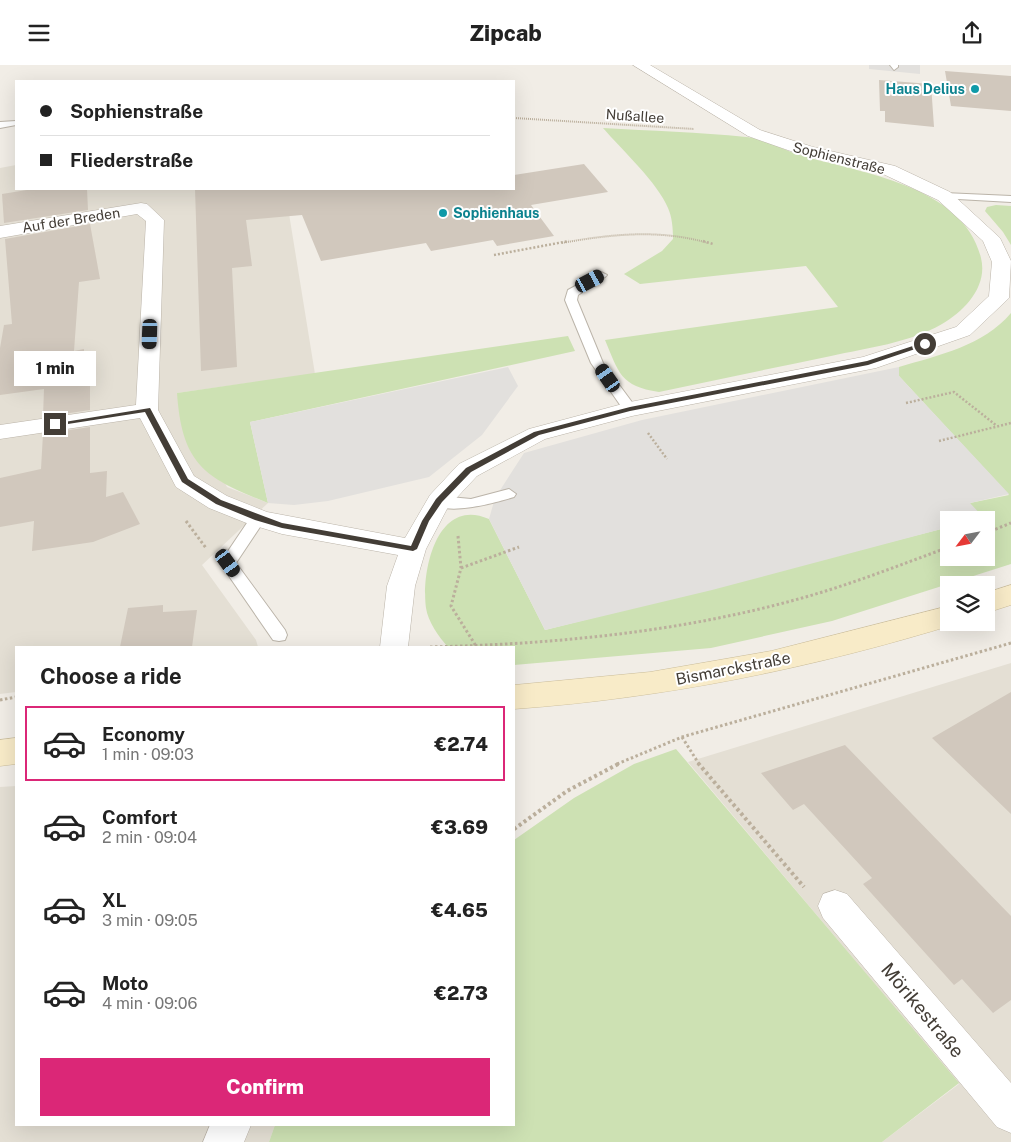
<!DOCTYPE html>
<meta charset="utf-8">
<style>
body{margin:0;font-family:"Public Sans",sans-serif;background:#f2f2f2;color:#222;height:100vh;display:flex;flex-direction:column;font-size:19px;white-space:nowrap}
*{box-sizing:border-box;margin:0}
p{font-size:16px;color:#767676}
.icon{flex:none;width:28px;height:28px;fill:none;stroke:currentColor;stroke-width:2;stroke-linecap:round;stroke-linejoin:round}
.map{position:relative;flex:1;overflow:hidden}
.details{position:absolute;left:15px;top:581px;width:500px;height:480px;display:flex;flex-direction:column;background:#fff;border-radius:0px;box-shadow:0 5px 20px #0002}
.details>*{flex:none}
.top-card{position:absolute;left:15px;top:15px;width:500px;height:110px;border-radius:0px;box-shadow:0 5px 20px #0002;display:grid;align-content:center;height:110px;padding:0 25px;background:#fff}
.needle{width:32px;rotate:238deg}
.tools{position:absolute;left:940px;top:446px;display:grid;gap:10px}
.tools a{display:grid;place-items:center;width:55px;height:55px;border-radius:0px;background:#fff;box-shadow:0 5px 20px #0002;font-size:25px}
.end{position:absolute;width:22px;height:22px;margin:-11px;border:6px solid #433d36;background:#fff;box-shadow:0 0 0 2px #fff}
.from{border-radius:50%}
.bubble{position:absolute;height:35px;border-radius:0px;background:#fff;box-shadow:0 5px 20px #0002;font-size:16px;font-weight:800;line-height:35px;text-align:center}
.car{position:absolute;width:15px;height:30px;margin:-15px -8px;border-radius:6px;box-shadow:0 0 4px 1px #0007;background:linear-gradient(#222 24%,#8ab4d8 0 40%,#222 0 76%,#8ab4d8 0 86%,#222 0)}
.top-card b{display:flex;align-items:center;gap:18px;height:48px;font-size:19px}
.top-card b+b{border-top:1px solid #e0e0e0}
.top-card i{width:12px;height:12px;background:#222}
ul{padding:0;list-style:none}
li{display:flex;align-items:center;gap:15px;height:75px;margin:0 10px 8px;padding:0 15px;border:2px solid transparent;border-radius:0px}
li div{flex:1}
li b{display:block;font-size:19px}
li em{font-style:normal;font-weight:800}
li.current{border-color:#db2777}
li>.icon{width:45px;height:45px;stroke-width:1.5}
h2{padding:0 25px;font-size:22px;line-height:60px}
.cta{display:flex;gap:10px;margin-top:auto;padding:10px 25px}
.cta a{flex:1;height:58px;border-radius:0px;background:#db2777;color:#fff;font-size:20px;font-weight:800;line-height:58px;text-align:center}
header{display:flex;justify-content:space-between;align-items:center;height:65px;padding:0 25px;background:#fff;font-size:22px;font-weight:800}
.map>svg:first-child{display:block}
.residential{fill:#e4dfd4}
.green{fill:#cde1b3}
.parking{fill:#e2e0dd}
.building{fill:#d1c8bd}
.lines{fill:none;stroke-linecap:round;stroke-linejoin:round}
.lane-casing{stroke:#bbb4a9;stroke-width:2}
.street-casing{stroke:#bbb4a9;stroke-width:1}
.secondary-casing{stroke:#cbbd9a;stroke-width:1}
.path-far3{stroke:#bbaf9c;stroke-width:2;stroke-dasharray:1 1;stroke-linecap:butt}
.path-far2{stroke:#bbaf9c;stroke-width:2.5;stroke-dasharray:2 2;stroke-linecap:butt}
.path-far1{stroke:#bbaf9c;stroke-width:3;stroke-dasharray:2.5 2.5;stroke-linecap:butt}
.path{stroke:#bbaf9c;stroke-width:4;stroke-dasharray:3 3;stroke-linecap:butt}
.lane{fill:#fff;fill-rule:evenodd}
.street{fill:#fff;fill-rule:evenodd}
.secondary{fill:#f8ebc8;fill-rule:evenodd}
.route{fill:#433d36}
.culture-dot{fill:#0f9aa8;stroke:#fff;stroke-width:2}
.labels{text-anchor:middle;stroke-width:4;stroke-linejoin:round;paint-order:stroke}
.far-culture-label{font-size:14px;font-weight:bold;fill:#0d838f;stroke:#fff;text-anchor:end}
.far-street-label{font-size:14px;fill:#433d36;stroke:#fff}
.street-label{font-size:16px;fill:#433d36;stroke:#fff}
.near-street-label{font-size:19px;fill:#433d36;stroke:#fff}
</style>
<header><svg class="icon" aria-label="menu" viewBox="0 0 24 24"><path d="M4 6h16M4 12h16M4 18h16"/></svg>Zipcab<svg class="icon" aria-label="share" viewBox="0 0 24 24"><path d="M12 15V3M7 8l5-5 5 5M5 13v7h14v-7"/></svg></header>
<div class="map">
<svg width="1011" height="1077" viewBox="0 0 1011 1077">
<rect width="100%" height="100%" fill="#f1ede6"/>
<path class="residential" d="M 16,100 L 16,124 L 285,124 L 315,309 L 177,328 L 227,422 L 268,438 L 202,500 L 256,575 L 258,582 L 16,582 L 16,627 L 0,629 L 0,103 Z
M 1011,598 L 1011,1077 L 882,1077 L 959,1019 L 688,697 Z
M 16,721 L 16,1060 L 275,1060 L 269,1077 L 0,1077 L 0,722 Z"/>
<path class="green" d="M 603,63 C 651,66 699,67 746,72 C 766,74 785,86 803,91 C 862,108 964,121 981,193 C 988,221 965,246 942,259 C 909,278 867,283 831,291 C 773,303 716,315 659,327 C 620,321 619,308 605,275 L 838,242 L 806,201 L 640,219 L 624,209 L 662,186 L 673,174 C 673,163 672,152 668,143 C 658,118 621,84 603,63 Z
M 996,140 L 1011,141 L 1011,180 L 1003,167 L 985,146 L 987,142 Z
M 1011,248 L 1011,499 L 832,556 L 711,583 L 514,600 L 514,582 L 448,582 C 439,572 428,557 426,543 C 421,506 437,431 489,454 L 545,565 L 949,462 L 949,492 L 986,492 L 986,455 L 976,455 L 970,438 L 1009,430 L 899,311 L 899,302 C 939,290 983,281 1011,248 Z
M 568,271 L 575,286 L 250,357 L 268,438 C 205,413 182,400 177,328 Z
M 676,684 L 959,1018 L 882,1077 L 269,1077 L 275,1060 L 514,1060 L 514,775 L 574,733 L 634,699 Z"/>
<path class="parking" d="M 869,0 L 920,0 L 920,9 L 869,4 Z
M 508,302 L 518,321 L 482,370 L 429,412 L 328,436 L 294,440 L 268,438 L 250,357 Z
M 899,302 L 899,311 L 1009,429 L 970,438 L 984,453 L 949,455 L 949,462 L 712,525 L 545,565 L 489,454 L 495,433 L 524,388 L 642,355 Z"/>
<path class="building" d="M 945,6 L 1011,11 L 1011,46 L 951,41 Z
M 879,15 L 931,19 L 934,62 L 885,57 L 885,46 L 880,46 Z
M 584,99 L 608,127 L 531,140 L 554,171 L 497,181 L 493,175 L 431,186 L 426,178 L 321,196 L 302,150 L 246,155 L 252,201 L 232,203 L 237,302 L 201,306 L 195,124 L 514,124 L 514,110 Z
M 33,124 L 87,124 L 88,145 L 4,158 L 2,129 Z
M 90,159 L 100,214 L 79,217 L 74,286 L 84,284 L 84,296 L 90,296 L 90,345 L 43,352 L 44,324 L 0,330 L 0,283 L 4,260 L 12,259 L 5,174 Z
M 90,362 L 90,408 L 107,406 L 106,432 L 123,427 L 140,459 L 93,477 L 32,486 L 34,456 L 0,462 L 0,413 L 41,404 L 43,369 Z
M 163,540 L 163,547 L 197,545 L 192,582 L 120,582 L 128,543 Z
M 1011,627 L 1011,749 L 932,673 Z
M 845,680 L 1011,851 L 1011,935 L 993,948 L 962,914 L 954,920 L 863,819 L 872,813 L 804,739 L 793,745 L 761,708 Z"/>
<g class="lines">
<g class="lane-casing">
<path id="lane" d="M 890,0 L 898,0 L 898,2 L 894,5 Z
M 16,56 L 16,60 L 0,63 L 0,57 Z
M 944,128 L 1011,131 L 1011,137 L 940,133 L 940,129 Z
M 601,207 L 607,210 L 605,212 L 578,230 L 577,235 L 603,298 L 637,344 L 630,348 L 625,347 L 591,298 L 565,235 L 568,225 Z
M 509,424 L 516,429 L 514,432 C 498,437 442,453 432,436 L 439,431 L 471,434 Z
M 258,448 L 263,449 L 266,453 L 236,498 L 285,565 L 287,570 L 285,575 L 279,576 L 273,575 L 220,498 L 253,449 Z"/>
</g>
<g class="street-casing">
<path id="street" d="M 633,0 L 650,0 L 760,65 L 813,82 L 895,101 L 950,127 L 1000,173 L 1011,196 L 1009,233 L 970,270 L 876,303 L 632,351 L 545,374 L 477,411 L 448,442 L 426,484 L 415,521 L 408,582 L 380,582 L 387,521 L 398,490 L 282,469 L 249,459 L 209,443 L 176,422 L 140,353 L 0,374 L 0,360 L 136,340 L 146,156 L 137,149 L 0,173 L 0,161 L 141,138 L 147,139 L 164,155 L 158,345 L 194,411 L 227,431 L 267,447 L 405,473 L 430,430 L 459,399 L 529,364 L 630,337 L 863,292 L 956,262 L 989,231 L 992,197 L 983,176 L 938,135 L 883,109 L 802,90 L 748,71 Z
M 835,825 L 847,829 L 1011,1018 L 1011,1068 L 997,1062 L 823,853 L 818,841 L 823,829 Z
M 210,1060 L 251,1060 L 244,1077 L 203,1077 Z"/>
</g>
<g class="secondary-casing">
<path id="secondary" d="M 1011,520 L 1011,540 L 986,548 L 986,528 Z
M 949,541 L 949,558 L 959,558 C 814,603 665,633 514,644 L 514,620 L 650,607 L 771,586 Z
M 16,673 L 16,699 L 0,701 L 0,675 Z"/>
</g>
<path class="path-far3" d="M 514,53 L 694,64
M 562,178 C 611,169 660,164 708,178"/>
<path class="path-far2" d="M 703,176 L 713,179
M 494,190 L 569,176
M 906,338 L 954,327 L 997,361
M 648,368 L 667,394
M 939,376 L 1011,358"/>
<path class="path-far1" d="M 186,456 L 206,483
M 986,468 L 1011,458
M 458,471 L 461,503 L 451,541 L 476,581
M 461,503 L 519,482
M 430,582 C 556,579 681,567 802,533 C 852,519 900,500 949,482
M 0,635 L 16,632
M 682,672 L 699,699
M 617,699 L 682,672 L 1011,578"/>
<path class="path" d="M 698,698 L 804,822
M 514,764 L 567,726 L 620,698"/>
<use href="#lane" class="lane"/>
<use href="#street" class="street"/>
<use href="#secondary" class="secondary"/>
</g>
<path class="route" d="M 925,277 L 927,280 L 868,300 L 630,346 L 539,370 L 471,407 L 442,437 L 429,456 L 417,484 L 413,486 L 282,463 L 255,455 L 216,439 L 182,417 L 145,347 L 55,361 L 52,359 L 150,343 L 188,414 L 221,435 L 282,458 L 411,481 L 422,456 L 436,434 L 466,403 L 534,367 L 630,342 L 867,296 Z"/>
<g class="culture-dot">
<circle cx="975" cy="24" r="5"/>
<circle cx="443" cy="148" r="5"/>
</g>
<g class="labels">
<g class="far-culture-label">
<text x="965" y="29">Haus Delius</text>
<text x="453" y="153" text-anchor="start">Sophienhaus</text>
</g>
<g class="far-street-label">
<text transform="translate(635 51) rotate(4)" y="5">Nußallee</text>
<text transform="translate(839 93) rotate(14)" y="5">Sophienstraße</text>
<text transform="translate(71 155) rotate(-9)" y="5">Auf der Breden</text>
</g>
<g class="street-label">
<text transform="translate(733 603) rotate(-11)" y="6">Bismarckstraße</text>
</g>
<g class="near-street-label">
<text transform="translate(923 945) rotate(50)" y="7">Mörikestraße</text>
</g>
</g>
</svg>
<div class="tools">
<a><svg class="needle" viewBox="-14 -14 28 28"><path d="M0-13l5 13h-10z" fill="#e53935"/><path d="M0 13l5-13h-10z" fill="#767676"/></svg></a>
<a><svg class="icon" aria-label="layers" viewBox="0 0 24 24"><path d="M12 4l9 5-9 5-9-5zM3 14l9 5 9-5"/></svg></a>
</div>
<i class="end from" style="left:925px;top:279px"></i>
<i class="end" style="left:55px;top:359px"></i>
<div class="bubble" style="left:14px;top:286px;width:82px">1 min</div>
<i class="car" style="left:590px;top:216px;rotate:62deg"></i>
<i class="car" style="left:150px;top:269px;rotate:182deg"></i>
<i class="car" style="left:608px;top:313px;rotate:325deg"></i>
<i class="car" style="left:228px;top:498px;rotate:144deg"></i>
<div class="top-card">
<b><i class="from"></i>Sophienstraße</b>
<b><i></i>Fliederstraße</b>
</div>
<section class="details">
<h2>Choose a ride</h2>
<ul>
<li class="current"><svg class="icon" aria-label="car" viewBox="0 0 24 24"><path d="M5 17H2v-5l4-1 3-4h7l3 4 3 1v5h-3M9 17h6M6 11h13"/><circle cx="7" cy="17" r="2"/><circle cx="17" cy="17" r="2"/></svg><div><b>Economy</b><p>1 min · 09:03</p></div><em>€2.74</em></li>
<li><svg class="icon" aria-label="car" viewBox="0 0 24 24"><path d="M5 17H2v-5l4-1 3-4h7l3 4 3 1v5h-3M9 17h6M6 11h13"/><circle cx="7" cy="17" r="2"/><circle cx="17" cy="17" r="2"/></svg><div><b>Comfort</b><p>2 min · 09:04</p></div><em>€3.69</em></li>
<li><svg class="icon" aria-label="car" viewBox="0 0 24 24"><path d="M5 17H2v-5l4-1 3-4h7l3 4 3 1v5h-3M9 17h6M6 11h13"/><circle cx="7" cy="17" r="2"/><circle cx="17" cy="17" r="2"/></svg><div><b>XL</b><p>3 min · 09:05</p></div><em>€4.65</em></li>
<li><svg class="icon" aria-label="car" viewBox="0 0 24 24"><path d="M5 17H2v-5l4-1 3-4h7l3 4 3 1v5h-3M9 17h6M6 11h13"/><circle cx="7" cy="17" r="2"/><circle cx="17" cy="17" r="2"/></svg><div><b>Moto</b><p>4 min · 09:06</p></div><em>€2.73</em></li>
</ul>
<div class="cta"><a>Confirm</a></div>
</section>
</div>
